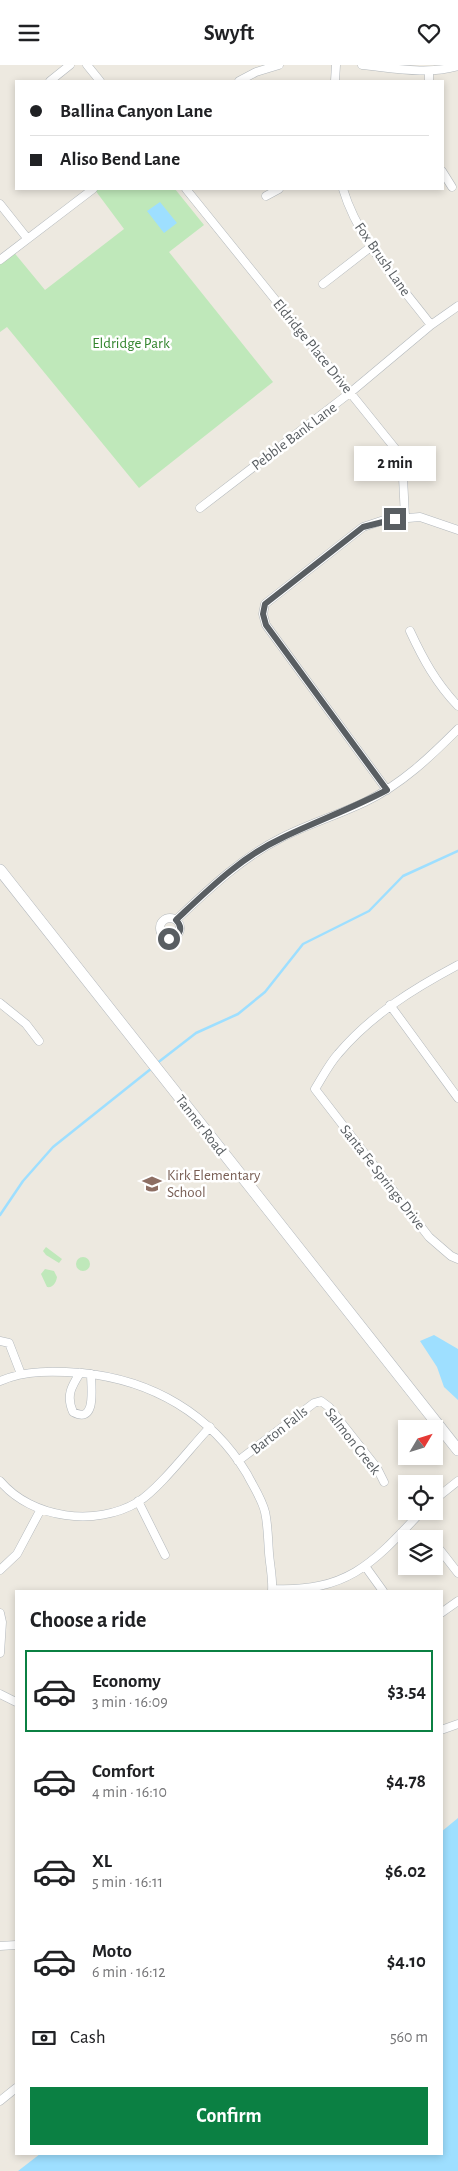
<!DOCTYPE html>
<meta charset="utf-8">
<style>
body{margin:0;font-family:"Alegreya Sans",sans-serif;background:#f2f2f2;color:#202124;height:100vh;display:flex;flex-direction:column;font-size:19px;white-space:nowrap}
*{box-sizing:border-box;margin:0}
p{font-size:16px;color:#757577}
.icon{flex:none;width:28px;height:28px;fill:none;stroke:currentColor;stroke-width:2;stroke-linecap:round;stroke-linejoin:round}
.map{position:relative;flex:1;overflow:hidden}
.side{position:absolute;left:15px;top:1525px;width:428px;height:565px;display:flex;flex-direction:column;background:#fff;border-radius:0px;box-shadow:0 2px 8px #0003}
.side>*{flex:none}
.hud{position:absolute;left:15px;top:15px;width:429px;height:110px;border-radius:0px;box-shadow:0 2px 8px #0003;display:grid;align-content:center;height:110px;padding:0 15px;background:#fff}
.needle{width:32px;rotate:52deg}
.buttons{position:absolute;left:398px;top:1355px;display:grid;gap:10px}
.buttons a{display:grid;place-items:center;width:45px;height:45px;border-radius:0px;background:#fff;box-shadow:0 2px 8px #0003;font-size:25px}
.end{position:absolute;width:22px;height:22px;margin:-11px;border:6px solid #595e62;background:#fff;box-shadow:0 0 0 2px #fff}
.from{border-radius:50%}
.bubble{position:absolute;height:35px;border-radius:0px;background:#fff;box-shadow:0 2px 8px #0003;font-size:16px;font-weight:600;line-height:35px;text-align:center}
.hud b{display:flex;align-items:center;gap:18px;height:48px;font-size:19px}
.hud b+b{border-top:1px solid #e0e0e0}
.hud i{width:12px;height:12px;background:#202124}
ul{padding:0;list-style:none}
li{display:flex;align-items:center;gap:15px;height:82px;margin:0 10px 8px;padding:0 5px;border:2px solid transparent;border-radius:0px}
li div{flex:1}
li b{display:block;font-size:19px}
li em{font-style:normal;font-weight:600}
li.active{border-color:#0b8043}
li>.icon{width:45px;height:45px;stroke-width:1.5}
h2{padding:0 15px;font-size:22px;line-height:60px}
.pay{display:flex;align-items:center;gap:12px;height:55px;padding:0 15px;font-size:19px}
.pay p{margin-inline-start:auto}
.action{display:flex;gap:10px;margin-top:auto;padding:10px 15px}
.action a{flex:1;height:58px;border-radius:0px;background:#0b8043;color:#fff;font-size:20px;font-weight:600;line-height:58px;text-align:center}
header{display:flex;justify-content:space-between;align-items:center;height:65px;padding:0 15px;background:#fff;font-size:22px;font-weight:600}
.map>svg:first-child{display:block}
.green{fill:#bfe8ba}
.water{fill:#9edfff}
.lines{fill:none;stroke-linecap:round;stroke-linejoin:round}
.stream{stroke:#9edfff;stroke-width:2.5}
.street-casing{stroke:#b3b8bc;stroke-width:9}
.secondary-casing{stroke:#b4b9be;stroke-width:12}
.street{stroke:#fff;stroke-width:8}
.secondary{stroke:#fff;stroke-width:11}
.route{stroke:#595e62;stroke-width:6}
.labels{text-anchor:middle;stroke-width:5;stroke-linejoin:round;paint-order:stroke}
.street-label{font-size:15px;fill:#595e62;stroke:#fff}
.park-label{font-size:15px;fill:#33852e;stroke:#fff}
.education-label{font-size:15px;fill:#785e54;stroke:#fff;text-anchor:start}
</style>
<header><svg class="icon" aria-label="menu" viewBox="0 0 24 24"><path d="M4 6h16M4 12h16M4 18h16"/></svg>Swyft<svg class="icon" aria-label="heart" viewBox="0 0 24 24"><path d="M12 20l-8-8c-3-5 5-10 8-4 3-6 11-1 8 4z"/></svg></header>
<div class="map">
<svg width="458" height="2106" viewBox="0 0 458 2106">
<rect width="100%" height="100%" fill="#ede9e0"/>
<path class="green" d="M 97,124 L 175,124 L 204,160 L 169,187 L 273,317 L 139,423 L 7,262 L 0,267 L 0,196 L 12,185 L 45,225 L 124,164 L 95,125 Z
M 46,1182 L 62,1194 L 59,1198 L 46,1190 L 43,1186 Z
M76 1199a7 7 0 1 1 14 0a7 7 0 1 1-14 0Z
M 45,1204 L 54,1206 L 57,1212 C 56,1218 53,1223 47,1222 L 41,1209 Z"/>
<path class="water" d="M 160,137 L 177,158 L 164,168 L 147,146 Z
M 434,1270 L 458,1284 L 458,1335 L 444,1322 L 437,1302 L 420,1276 Z
M 458,1753 L 458,2106 L 18,2106 L 40,2089 L 441,2089 L 441,1767 Z"/>
<g class="lines">
<path class="stream" d="M 156,999 L 196,968 L 238,949 L 265,927 L 303,879 L 369,846 L 403,811 L 458,786
M 0,1150 L 23,1116 L 53,1082 L 152,1003"/>
<g class="street-casing">
<path id="street" d="M 87,0 L 100,16
M 362,0 C 393,3 428,10 458,1
M 429,6 L 429,16
M 50,16 L 70,0
M 239,16 L 256,7 L 279,0
M 335,16 L 336,0
M 442,106 L 452,122
M 186,124 L 402,392 L 405,452
M 343,124 C 358,175 399,218 431,260
M 266,131 L 279,124
M 0,139 L 27,173
M 0,195 L 93,124
M 323,219 L 372,181
M 200,443 L 351,327 L 431,260 L 458,241
M 410,566 C 423,594 436,618 458,641
M 387,725 L 266,560 L 263,549 L 265,539 L 363,462 L 384,455 L 420,452 L 458,465
M160 863a10 10 0 1 1 20 0a10 10 0 1 1-20 0Z
M 176,855 C 209,824 241,793 281,773 C 308,759 338,750 365,737 C 402,719 430,692 458,664
M 458,900 C 413,924 371,950 338,989 C 329,999 322,1013 315,1024 L 429,1172 L 451,1191 L 458,1194
M 0,938 L 26,959 L 39,976
M 390,940 L 458,1033
M 0,1276 L 9,1278 L 21,1309
M 80,1308 C 71,1322 66,1331 73,1347 C 97,1360 91,1322 91,1309
M 0,1316 C 26,1305 54,1306 82,1308 C 152,1315 211,1349 247,1409 C 253,1421 262,1434 265,1447 C 268,1460 268,1475 269,1488 C 270,1501 273,1514 272,1526
M 238,1396 L 314,1338 L 321,1336 L 329,1342 L 377,1403 L 384,1417
M 0,1416 C 32,1454 96,1462 138,1437 C 160,1423 191,1382 210,1362
M 434,1435 L 458,1416
M 138,1436 L 165,1490
M 437,1481 L 458,1508
M 365,1501 L 383,1526
M 0,1505 L 17,1489 L 41,1444
M 273,1524 C 349,1527 373,1498 422,1446
M 0,1548 L 2,1557 L 0,1588
M 441,1548 L 458,1536
M 0,1629 L 16,1637
M 441,1665 L 458,1659
M 0,1881 L 16,1880
M 0,2036 L 16,2023"/>
</g>
<g class="secondary-casing">
<path id="secondary" d="M 0,805 L 458,1385"/>
</g>
<use href="#street" class="street"/>
<use href="#secondary" class="secondary"/>
</g>
<g class="lines">
<path class="route" d="M 169,874 C 180,872 184,863 176,855 C 209,824 241,792 282,773 C 317,756 353,743 387,725 L 266,560 L 263,549 L 265,539 L 363,462 L 395,454"/>
</g>
<defs>
<g id="school-bare" transform="scale(1.5)"><path d="M0-5L7-2L0 1L-7-2ZM-4 1L0 2.5L4 1V4Q0 6-4 4Z" fill="#8d6e63" stroke="#fff" stroke-width="2.5" paint-order="stroke"/></g>
</defs>
<g fill-rule="evenodd">
<use href="#school-bare" x="152" y="1119"/>
</g>
<g class="labels">
<g class="street-label">
<text transform="translate(383 194) rotate(55)" y="5">Fox Brush Lane</text>
<text transform="translate(313 281) rotate(51)" y="5">Eldridge Place Drive</text>
<text transform="translate(294 371) rotate(-37)" y="5">Pebble Bank Lane</text>
<text transform="translate(201 1060) rotate(52)" y="5">Tanner Road</text>
<text transform="translate(383 1112) rotate(52)" y="5">Santa Fe Springs Drive</text>
<text transform="translate(279 1365) rotate(-38)" y="5">Barton Falls</text>
<text transform="translate(353 1376) rotate(52)" y="5">Salmon Creek</text>
</g>
<g class="park-label">
<text x="131" y="283">Eldridge Park</text>
</g>
<g class="education-label">
<text x="167" y="1115">Kirk Elementary<tspan x="167" dy="17">School</tspan></text>
</g>
</g>
</svg>
<div class="buttons">
<a><svg class="needle" viewBox="-14 -14 28 28"><path d="M0-13l5 13h-10z" fill="#e53935"/><path d="M0 13l5-13h-10z" fill="#757577"/></svg></a>
<a><svg class="icon" aria-label="locate" viewBox="0 0 24 24"><circle cx="12" cy="12" r="6"/><path d="M12 2v4M12 18v4M2 12h4M18 12h4"/></svg></a>
<a><svg class="icon" aria-label="layers" viewBox="0 0 24 24"><path d="M12 4l9 5-9 5-9-5zM3 14l9 5 9-5"/></svg></a>
</div>
<i class="end from" style="left:169px;top:874px"></i>
<i class="end" style="left:395px;top:454px"></i>
<div class="bubble" style="left:354px;top:381px;width:82px">2 min</div>
<div class="hud">
<b><i class="from"></i>Ballina Canyon Lane</b>
<b><i></i>Aliso Bend Lane</b>
</div>
<section class="side">
<h2>Choose a ride</h2>
<ul>
<li class="active"><svg class="icon" aria-label="car" viewBox="0 0 24 24"><path d="M5 17H2v-5l4-1 3-4h7l3 4 3 1v5h-3M9 17h6M6 11h13"/><circle cx="7" cy="17" r="2"/><circle cx="17" cy="17" r="2"/></svg><div><b>Economy</b><p>3 min · 16:09</p></div><em>$3.54</em></li>
<li><svg class="icon" aria-label="car" viewBox="0 0 24 24"><path d="M5 17H2v-5l4-1 3-4h7l3 4 3 1v5h-3M9 17h6M6 11h13"/><circle cx="7" cy="17" r="2"/><circle cx="17" cy="17" r="2"/></svg><div><b>Comfort</b><p>4 min · 16:10</p></div><em>$4.78</em></li>
<li><svg class="icon" aria-label="car" viewBox="0 0 24 24"><path d="M5 17H2v-5l4-1 3-4h7l3 4 3 1v5h-3M9 17h6M6 11h13"/><circle cx="7" cy="17" r="2"/><circle cx="17" cy="17" r="2"/></svg><div><b>XL</b><p>5 min · 16:11</p></div><em>$6.02</em></li>
<li><svg class="icon" aria-label="car" viewBox="0 0 24 24"><path d="M5 17H2v-5l4-1 3-4h7l3 4 3 1v5h-3M9 17h6M6 11h13"/><circle cx="7" cy="17" r="2"/><circle cx="17" cy="17" r="2"/></svg><div><b>Moto</b><p>6 min · 16:12</p></div><em>$4.10</em></li>
</ul>
<div class="pay"><svg class="icon" aria-label="cash" viewBox="0 0 24 24"><path d="M3 7h18v10H3z"/><circle cx="12" cy="12" r="2"/></svg>Cash<p>560 m</p></div>
<div class="action"><a>Confirm</a></div>
</section>
</div>
